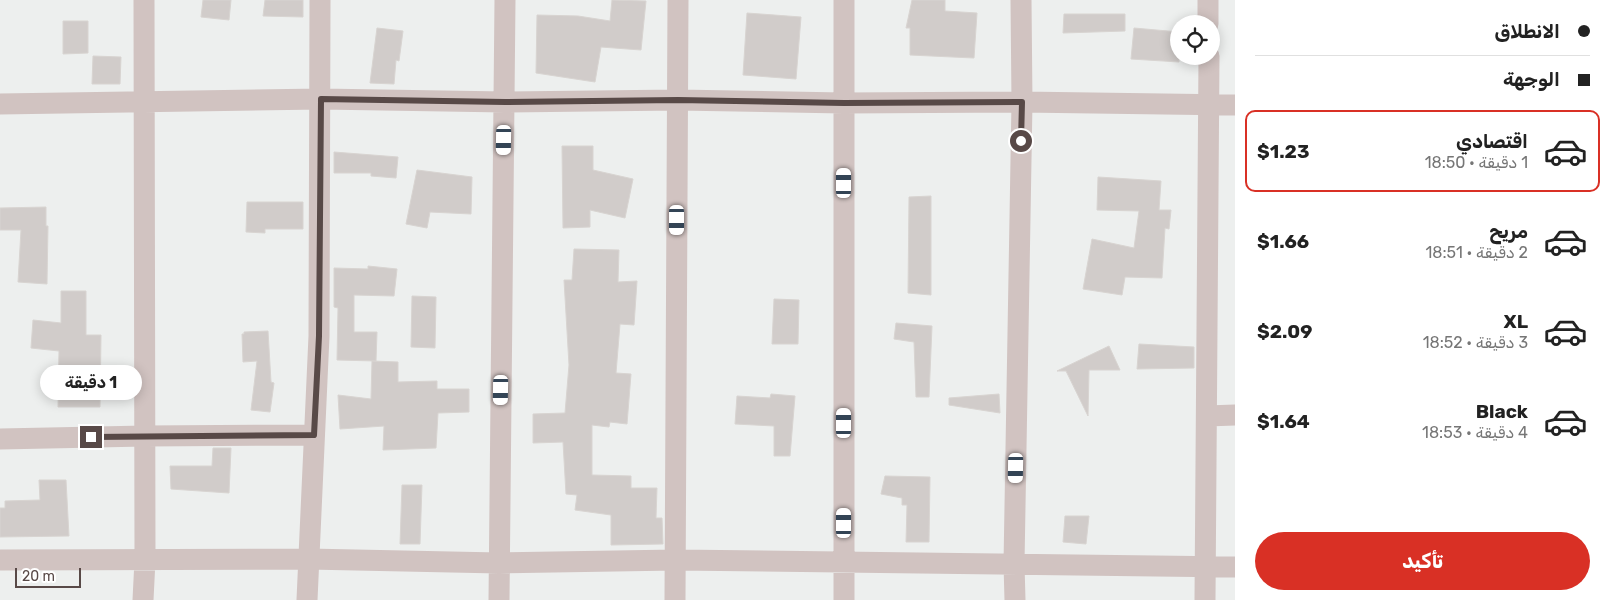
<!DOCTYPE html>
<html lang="ar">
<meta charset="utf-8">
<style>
body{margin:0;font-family:Rubik,Cairo,sans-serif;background:#f2f2f2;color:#222;direction:rtl;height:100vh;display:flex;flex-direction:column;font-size:19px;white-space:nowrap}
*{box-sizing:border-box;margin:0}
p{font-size:16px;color:#767676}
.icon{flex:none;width:28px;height:28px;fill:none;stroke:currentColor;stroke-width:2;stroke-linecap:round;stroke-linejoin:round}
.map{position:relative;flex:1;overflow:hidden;direction:ltr}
.details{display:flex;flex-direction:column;background:#fff;width:375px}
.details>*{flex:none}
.banner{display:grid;align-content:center;height:110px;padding:0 20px;background:#fff}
.tools{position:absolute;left:1170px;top:15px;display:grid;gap:10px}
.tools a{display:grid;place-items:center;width:50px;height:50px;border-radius:50%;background:#fff;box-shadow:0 2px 12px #0003;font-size:25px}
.scale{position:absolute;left:15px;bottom:12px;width:66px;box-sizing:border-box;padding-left:5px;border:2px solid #584947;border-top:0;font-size:14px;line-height:18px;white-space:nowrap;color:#584947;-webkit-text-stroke:4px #fff;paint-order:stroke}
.end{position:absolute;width:22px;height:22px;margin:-11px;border:6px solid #584947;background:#fff;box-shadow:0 0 0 2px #fff}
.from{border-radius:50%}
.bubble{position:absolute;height:35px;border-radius:18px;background:#fff;box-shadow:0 2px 12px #0003;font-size:16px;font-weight:700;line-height:35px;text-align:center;direction:rtl}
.car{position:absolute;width:15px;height:30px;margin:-15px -8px;border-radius:6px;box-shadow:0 0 4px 1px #0007;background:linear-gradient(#fff 24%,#345 0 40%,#fff 0 76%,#345 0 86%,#fff 0)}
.banner b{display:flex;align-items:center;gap:18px;height:48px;font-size:19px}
.banner b+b{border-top:1px solid #e0e0e0}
.banner i{width:12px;height:12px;background:#222}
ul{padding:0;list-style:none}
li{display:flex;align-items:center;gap:15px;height:82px;margin:0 10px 8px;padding:0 10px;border:2px solid transparent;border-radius:10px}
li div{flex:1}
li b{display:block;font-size:19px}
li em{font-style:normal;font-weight:700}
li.selected{border-color:#d93025}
li>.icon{width:45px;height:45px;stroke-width:1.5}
.button{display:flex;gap:10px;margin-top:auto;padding:10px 20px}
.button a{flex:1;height:58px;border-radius:30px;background:#d93025;color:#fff;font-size:20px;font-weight:700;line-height:58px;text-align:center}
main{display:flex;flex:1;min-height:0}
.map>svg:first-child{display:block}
.building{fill:#d1ccca;stroke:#d8d4d1}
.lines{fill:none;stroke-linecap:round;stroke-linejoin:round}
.street{stroke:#d1c3c1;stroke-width:21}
.route{stroke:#584947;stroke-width:6}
</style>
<main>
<section class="details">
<div class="banner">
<b><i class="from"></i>الانطلاق</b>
<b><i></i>الوجهة</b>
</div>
<ul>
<li class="selected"><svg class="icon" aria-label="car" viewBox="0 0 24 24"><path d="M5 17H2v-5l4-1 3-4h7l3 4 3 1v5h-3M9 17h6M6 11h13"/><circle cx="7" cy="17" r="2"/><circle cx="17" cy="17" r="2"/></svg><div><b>اقتصادي</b><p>1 دقيقة · 18:50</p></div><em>$1.23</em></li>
<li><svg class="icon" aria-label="car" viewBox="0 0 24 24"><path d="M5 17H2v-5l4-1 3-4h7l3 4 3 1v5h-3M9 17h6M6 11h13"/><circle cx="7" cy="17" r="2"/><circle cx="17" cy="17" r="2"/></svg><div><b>مريح</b><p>2 دقيقة · 18:51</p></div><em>$1.66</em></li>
<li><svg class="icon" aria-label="car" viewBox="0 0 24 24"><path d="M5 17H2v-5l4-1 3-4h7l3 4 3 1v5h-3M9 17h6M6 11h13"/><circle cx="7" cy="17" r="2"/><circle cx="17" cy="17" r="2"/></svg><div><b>XL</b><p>3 دقيقة · 18:52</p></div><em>$2.09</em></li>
<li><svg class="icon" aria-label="car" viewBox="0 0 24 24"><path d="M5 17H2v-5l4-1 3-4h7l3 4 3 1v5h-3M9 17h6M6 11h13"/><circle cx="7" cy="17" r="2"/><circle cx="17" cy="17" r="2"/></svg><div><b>Black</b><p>4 دقيقة · 18:53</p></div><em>$1.64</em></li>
</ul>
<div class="button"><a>تأكيد</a></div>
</section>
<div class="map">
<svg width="1235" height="600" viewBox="0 0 1235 600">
<rect width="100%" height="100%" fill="#edefee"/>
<path class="building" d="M 203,0 L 231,0 L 229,20 L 201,17 Z
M 265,0 L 303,0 L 303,17 L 263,16 Z
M 612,0 L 646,1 L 641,50 L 601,47 L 595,82 L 536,73 L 537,15 L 578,16 L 610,21 Z
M 912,0 L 945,0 L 945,11 L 977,13 L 974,58 L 910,55 L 910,28 L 906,28 Z
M 747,13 L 801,17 L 796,79 L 743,75 Z
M 1064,14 L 1125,14 L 1125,31 L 1063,33 Z
M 63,21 L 88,21 L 88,53 L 63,54 Z
M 377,28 L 403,31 L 399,61 L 396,60 L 394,84 L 370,83 Z
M 1134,28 L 1179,32 L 1179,62 L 1131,59 Z
M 93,56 L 121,57 L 120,84 L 92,84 Z
M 562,146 L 593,146 L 593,170 L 633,179 L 625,218 L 590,210 L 590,227 L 563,228 Z
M 334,152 L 398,157 L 396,178 L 371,176 L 371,173 L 334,173 Z
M 417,170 L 472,177 L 471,214 L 430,212 L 427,228 L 406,224 Z
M 1098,177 L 1161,181 L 1159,210 L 1171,210 L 1169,229 L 1165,228 L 1162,278 L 1125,277 L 1122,295 L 1083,289 L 1092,239 L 1134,248 L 1139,211 L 1097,210 Z
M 931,196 L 931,295 L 908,293 L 909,197 Z
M 247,202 L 303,202 L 303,229 L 265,229 L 265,233 L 246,232 Z
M 46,207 L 46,226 L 48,226 L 47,284 L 18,282 L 21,230 L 0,230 L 0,208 Z
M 574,249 L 619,250 L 618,282 L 637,281 L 634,325 L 620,324 L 616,373 L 631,374 L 627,424 L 610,422 L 609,427 L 592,425 L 592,475 L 631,476 L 631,488 L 657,488 L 656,518 L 662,518 L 663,544 L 611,545 L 611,515 L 575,510 L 577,495 L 566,494 L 563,442 L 533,443 L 533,414 L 565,413 L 569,365 L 564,280 L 572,280 Z
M 368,266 L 397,269 L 394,296 L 354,295 L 354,332 L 377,332 L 376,361 L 337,360 L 338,308 L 334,307 L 334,268 L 368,269 Z
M 61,291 L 86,291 L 86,335 L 101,335 L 100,407 L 58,407 L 59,351 L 31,348 L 33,320 L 61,323 Z
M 412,296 L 436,297 L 435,348 L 411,347 Z
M 774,299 L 799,300 L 798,344 L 772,344 Z
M 896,323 L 932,326 L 929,397 L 916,397 L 914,342 L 894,339 Z
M 268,331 L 271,382 L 274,383 L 270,412 L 251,410 L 257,361 L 243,362 L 242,334 L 244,334 L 244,332 Z
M 1139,344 L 1194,347 L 1194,368 L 1137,369 Z
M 1109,346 L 1120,370 L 1089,370 L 1088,416 L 1066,371 L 1057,371 Z
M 372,361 L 398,362 L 398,382 L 437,381 L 437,389 L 469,389 L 469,412 L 438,413 L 436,448 L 383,450 L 384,426 L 340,429 L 338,395 L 371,399 Z
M 771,394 L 795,396 L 790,456 L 774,456 L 774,426 L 735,424 L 737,396 L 770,398 Z
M 999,394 L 1000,413 L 949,405 L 949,398 Z
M 213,448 L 231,448 L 229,493 L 171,489 L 170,466 L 212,466 Z
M 885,476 L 930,477 L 929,542 L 906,542 L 907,505 L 902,505 L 902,498 L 881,494 Z
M 39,480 L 66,480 L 69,536 L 0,537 L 0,508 L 5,508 L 5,501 L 40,500 Z
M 402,485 L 422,485 L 420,544 L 400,544 Z
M 1065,516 L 1089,516 L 1086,544 L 1063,542 Z"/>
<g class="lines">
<path class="street" d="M 844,0 L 844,600
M 1208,0 L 1208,24
M 0,104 L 321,99 L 505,102 L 678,100 L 843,103 L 1022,102 L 1235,105
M 1207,416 L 1235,415
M 0,439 L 145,436 L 314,435
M 0,560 L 308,559 L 499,563 L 676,560 L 1235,567
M 143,600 L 145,560 L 144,0
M 307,600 L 319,336 L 320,0
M 499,600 L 505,0
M 675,600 L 678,0
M 1015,600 L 1014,564 L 1022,102 L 1021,0
M 1205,600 L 1209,56"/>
</g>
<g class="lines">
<path class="route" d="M 91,437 L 314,435 L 319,336 L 321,99 L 505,102 L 678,100 L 844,103 L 1022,102 L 1021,141"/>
</g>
</svg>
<div class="tools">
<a><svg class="icon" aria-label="locate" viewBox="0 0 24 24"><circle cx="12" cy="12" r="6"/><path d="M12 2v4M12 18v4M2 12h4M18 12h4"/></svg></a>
</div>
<div class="scale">20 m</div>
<i class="end from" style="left:1021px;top:141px"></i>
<i class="end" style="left:91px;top:437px"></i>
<div class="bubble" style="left:40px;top:365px;width:102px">1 دقيقة</div>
<i class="car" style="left:504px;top:140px;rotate:181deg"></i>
<i class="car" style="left:844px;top:183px;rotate:0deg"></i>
<i class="car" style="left:677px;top:220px;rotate:180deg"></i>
<i class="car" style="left:501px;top:390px;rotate:181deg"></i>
<i class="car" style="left:844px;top:423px;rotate:0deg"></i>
<i class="car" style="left:1016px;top:468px;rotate:181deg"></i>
<i class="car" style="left:844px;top:523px;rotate:0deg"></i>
</div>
</main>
